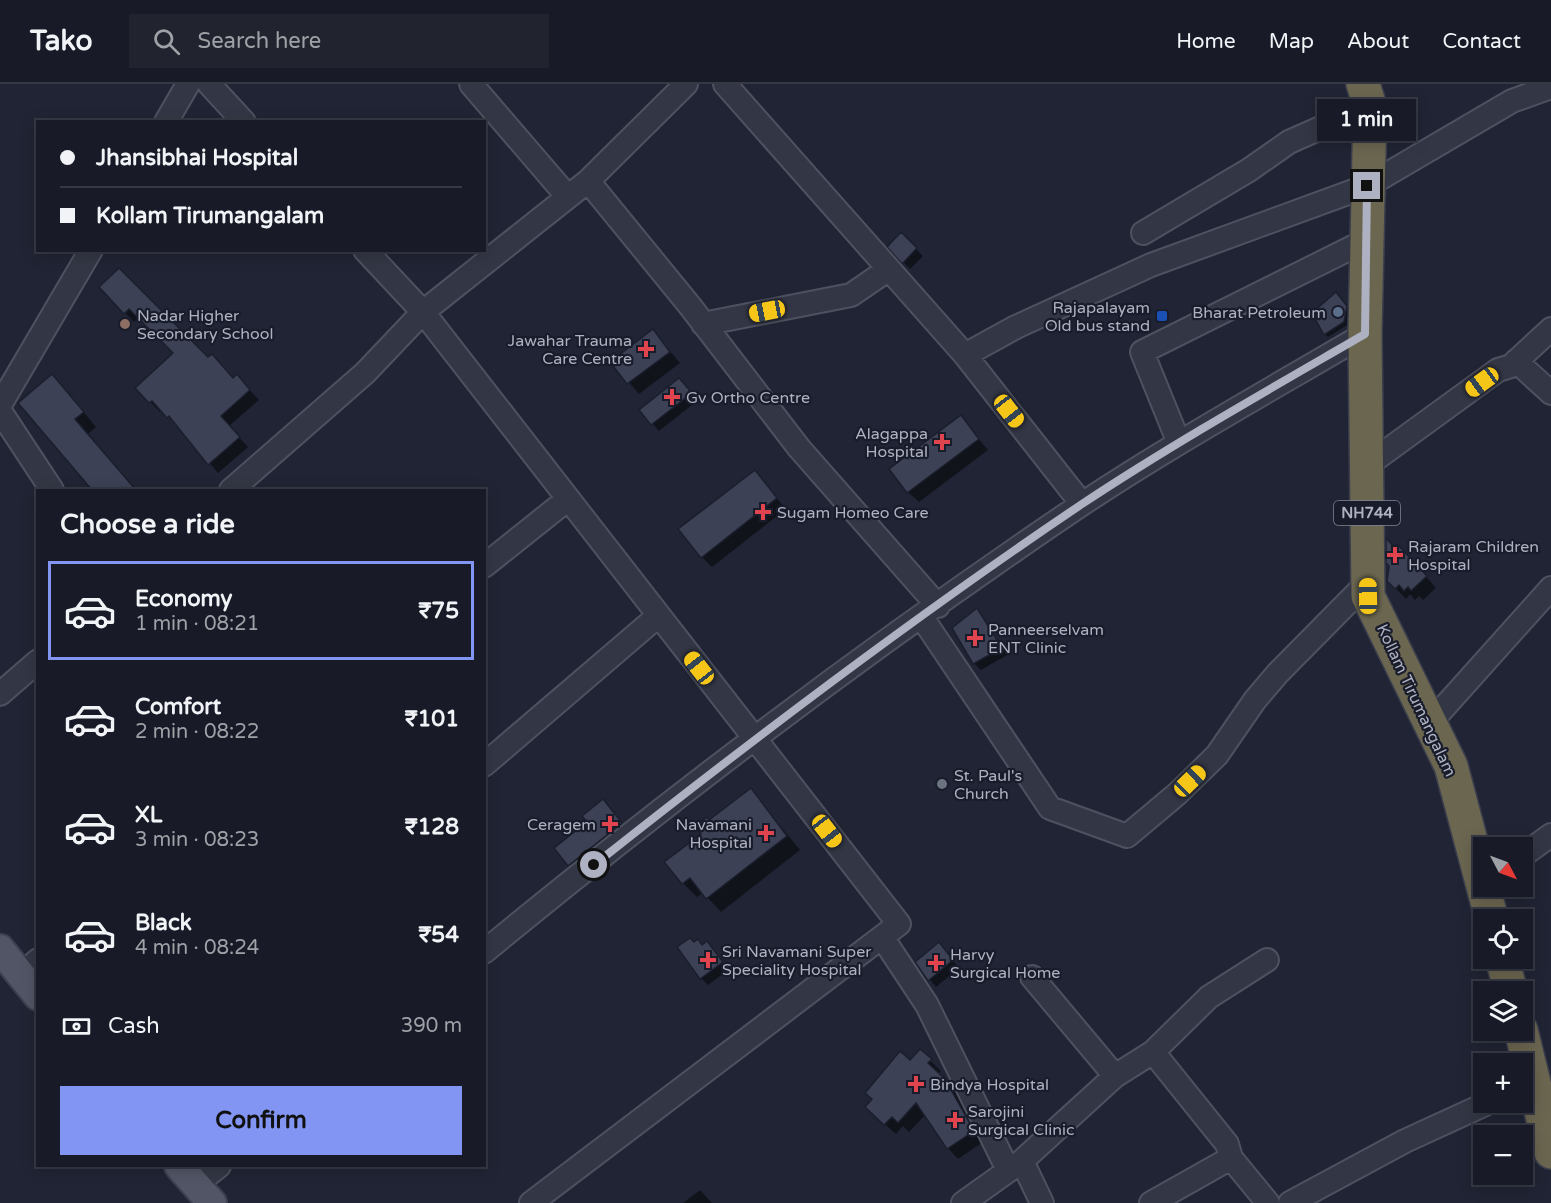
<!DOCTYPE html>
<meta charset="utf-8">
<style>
body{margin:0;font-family:"Varela Round",sans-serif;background:#21242f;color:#f1f3f6;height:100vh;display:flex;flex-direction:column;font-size:22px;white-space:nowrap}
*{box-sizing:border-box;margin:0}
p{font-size:20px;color:#9fa1a7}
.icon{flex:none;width:33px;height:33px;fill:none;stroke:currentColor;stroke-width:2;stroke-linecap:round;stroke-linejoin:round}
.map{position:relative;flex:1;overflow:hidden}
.panel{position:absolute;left:36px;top:405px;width:450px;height:678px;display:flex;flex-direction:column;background:#181b27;border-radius:0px;box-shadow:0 3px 15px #0003,0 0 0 2px #363944}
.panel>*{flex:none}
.guide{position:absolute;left:36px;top:36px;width:450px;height:132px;border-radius:0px;box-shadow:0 3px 15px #0003,0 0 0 2px #363944;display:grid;align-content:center;height:132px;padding:0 24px;background:#181b27}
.needle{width:39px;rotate:131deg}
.tools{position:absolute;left:1473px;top:753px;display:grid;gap:12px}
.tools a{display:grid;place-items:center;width:60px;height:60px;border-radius:0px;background:#181b27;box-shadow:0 3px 15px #0003,0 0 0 2px #363944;font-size:30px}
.end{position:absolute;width:27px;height:27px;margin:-14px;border:8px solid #adb1c2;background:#111;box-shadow:0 0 0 3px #111}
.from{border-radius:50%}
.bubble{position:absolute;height:42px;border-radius:0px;background:#181b27;box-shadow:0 3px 15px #0003,0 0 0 2px #363944;font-size:20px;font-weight:800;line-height:42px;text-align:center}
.car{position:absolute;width:18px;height:36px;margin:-18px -9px;border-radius:8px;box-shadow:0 0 4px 2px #0007;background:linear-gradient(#f5c518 24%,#345 0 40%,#f5c518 0 76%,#345 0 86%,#f5c518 0)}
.guide b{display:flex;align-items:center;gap:21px;height:57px;font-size:22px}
.guide b+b{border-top:2px solid #363944}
.guide i{width:15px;height:15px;background:#f1f3f6}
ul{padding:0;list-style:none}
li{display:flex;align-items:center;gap:18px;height:99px;margin:0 12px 9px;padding:0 12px;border:3px solid transparent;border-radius:0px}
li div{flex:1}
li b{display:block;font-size:22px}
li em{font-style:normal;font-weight:800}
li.active{border-color:#8295f2}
li>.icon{width:54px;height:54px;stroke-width:1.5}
h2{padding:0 24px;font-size:27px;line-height:72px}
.pay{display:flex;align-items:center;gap:15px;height:66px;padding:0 24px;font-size:22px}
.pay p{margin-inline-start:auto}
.button{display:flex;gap:12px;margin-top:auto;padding:12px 24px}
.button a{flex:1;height:69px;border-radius:0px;background:#8295f2;color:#111;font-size:24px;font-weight:800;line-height:69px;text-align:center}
header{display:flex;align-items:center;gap:36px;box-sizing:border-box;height:84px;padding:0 30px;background:#181b27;border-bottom:2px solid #363944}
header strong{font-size:28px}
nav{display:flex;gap:33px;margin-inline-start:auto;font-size:21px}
.search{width:420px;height:54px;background:#21242f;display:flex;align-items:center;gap:15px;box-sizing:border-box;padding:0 21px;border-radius:0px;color:#9fa1a7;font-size:22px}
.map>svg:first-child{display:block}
.shadow{fill:#0007}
.building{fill:#3c4155;stroke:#1b1e2c;stroke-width:1.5}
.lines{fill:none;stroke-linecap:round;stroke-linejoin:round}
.minor-casing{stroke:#4e5160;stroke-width:26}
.major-casing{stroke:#3d404f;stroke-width:32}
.highway-casing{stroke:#3b3e4d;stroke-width:36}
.minor{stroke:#333745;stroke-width:22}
.major{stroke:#515565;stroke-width:28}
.highway{stroke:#6b6650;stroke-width:33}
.route{stroke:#adb1c2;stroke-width:8}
.service-dot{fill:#5c6f8a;stroke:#191c2a;stroke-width:2}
.transit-dot{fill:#1a4fb4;stroke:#191c2a;stroke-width:2}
.education-dot{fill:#8d6e63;stroke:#191c2a;stroke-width:2}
.health-dot{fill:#e0444e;stroke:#191c2a;stroke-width:2}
.worship-dot{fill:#6b7280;stroke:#191c2a;stroke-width:2}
.labels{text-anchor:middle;stroke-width:4.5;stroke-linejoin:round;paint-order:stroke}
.shield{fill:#191c2a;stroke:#818494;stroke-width:1.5}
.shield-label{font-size:15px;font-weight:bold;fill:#adb1c2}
.poi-label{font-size:16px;fill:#adb1c2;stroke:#191c2a;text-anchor:start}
.street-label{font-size:16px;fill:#adb1c2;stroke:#191c2a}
</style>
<header>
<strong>Tako</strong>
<div class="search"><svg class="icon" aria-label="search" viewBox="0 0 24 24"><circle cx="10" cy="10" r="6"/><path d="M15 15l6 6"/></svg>Search here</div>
<nav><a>Home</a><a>Map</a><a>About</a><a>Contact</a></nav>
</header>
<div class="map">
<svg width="1551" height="1119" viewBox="0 0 1551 1119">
<rect width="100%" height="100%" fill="#202434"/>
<path class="shadow" d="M 901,151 L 923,172 L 910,185 L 889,163 Z
M 101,203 L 246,302 L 259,316 L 229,342 L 248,363 L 218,389 L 178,341 L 161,326 L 160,328 L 137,304 L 175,269 L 139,234 L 134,238 Z
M 1339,213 L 1349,226 L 1347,241 L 1328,253 L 1325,250 Z
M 653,247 L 680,279 L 639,310 L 612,278 Z
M 686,302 L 697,317 L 659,347 L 641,326 Z
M 65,306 L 96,343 L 88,350 L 136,406 L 94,406 L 20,320 Z
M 960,333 L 988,366 L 919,418 L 908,408 Z
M 754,388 L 786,425 L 712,483 L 702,473 Z
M 1395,465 L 1408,472 L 1436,504 L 1423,516 L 1419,512 L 1415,516 L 1410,510 L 1406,515 L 1388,496 Z
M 977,526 L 1007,571 L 981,586 L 974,579 Z
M 751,706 L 800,766 L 721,828 L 703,809 L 697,813 L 683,799 L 710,738 Z
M 609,724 L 628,747 L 576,788 L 556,765 Z
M 694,859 L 703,862 L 707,859 L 728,886 L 708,901 L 701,894 Z
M 945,867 L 959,884 L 936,903 L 917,879 Z
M 920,967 L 941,987 L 937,990 L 955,1007 L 983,1058 L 958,1075 L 948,1064 L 926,1030 L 909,1048 L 903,1042 L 896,1050 L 877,1033 L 910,978 Z
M 700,1106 L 712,1119 L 683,1119 Z"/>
<path class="building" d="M 901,148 L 917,164 L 902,180 L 887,163 Z
M 119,184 L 208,273 L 212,270 L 233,294 L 237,290 L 250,306 L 221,332 L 240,353 L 208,381 L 169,332 L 167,334 L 152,317 L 149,319 L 135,304 L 173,269 L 129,225 L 124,230 L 99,203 Z
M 1336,208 L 1347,222 L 1344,238 L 1324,251 L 1312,229 Z
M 653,245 L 670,268 L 627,300 L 610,278 Z
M 52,290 L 84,328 L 75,335 L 136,406 L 92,406 L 18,319 Z
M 679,294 L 692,309 L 651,341 L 639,326 Z
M 961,331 L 979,355 L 907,409 L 889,385 Z
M 755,386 L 777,414 L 701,474 L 678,445 Z
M 1386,454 L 1394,463 L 1397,460 L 1427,492 L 1411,507 L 1408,503 L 1404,507 L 1399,501 L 1395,505 L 1387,497 L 1389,482 L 1386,479 Z
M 977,524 L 1002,564 L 973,580 L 952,544 Z
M 751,704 L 787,752 L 706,815 L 690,794 L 682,800 L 664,778 L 701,750 L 695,742 L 707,733 L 709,736 Z
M 603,715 L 622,739 L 568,782 L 554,764 L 587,738 L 582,732 Z
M 690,854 L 694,858 L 698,855 L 702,861 L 707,857 L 723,878 L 700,895 L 677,863 Z
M 939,858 L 953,876 L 928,897 L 915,878 Z
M 920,965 L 932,975 L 928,979 L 945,995 L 974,1047 L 947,1065 L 916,1019 L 898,1039 L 892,1033 L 884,1041 L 865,1023 L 872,1015 L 865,1009 L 900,967 L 910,976 Z"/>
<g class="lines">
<g class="minor-casing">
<path id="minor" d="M 209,0 L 244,38
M 471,0 L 568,113
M 725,0 L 965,271 L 1082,420
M 166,38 L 188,0
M 588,97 L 690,222 L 799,364 L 938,522
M 1143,149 L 1249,86 L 1289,58 L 1370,22
M 365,166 L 423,228 L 899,840 L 531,1119
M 703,240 L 851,211 L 889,185
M 965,271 L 1016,243 L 1151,181 L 1367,102 L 1512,17 L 1551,3
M 1516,277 L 1551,309
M 0,321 L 91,166
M 0,327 L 52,406
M 1179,359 L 1142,268 L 1367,156
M 1366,382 L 1498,286 L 1511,282 L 1551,245
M 231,406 L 365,289 L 423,228 L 588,97 L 686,0
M 484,482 L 568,415
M 921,532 L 1050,724 L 1127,752 L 1177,710 L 1217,671 L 1255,616 L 1278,589 L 1367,499
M 0,610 L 38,577
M 1430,639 L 1551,504
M 484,681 L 658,532
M 1522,772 L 1551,751
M 882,853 L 927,921 L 1008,1086
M 484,868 C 676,710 876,559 1082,420 C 1174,359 1270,306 1365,250
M 22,891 L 38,876
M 1032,893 L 1115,992
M 1153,968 L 1227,1060 L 1231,1074 L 1268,1119
M 1022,1077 L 1115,992 L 1153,968 L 1209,913 L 1267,876
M 196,1100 L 219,1082
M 963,1119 L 1022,1077 L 1042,1119
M 1151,1119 L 1231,1074
M 1290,1119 L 1405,1057 L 1490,1018"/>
</g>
<g class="major-casing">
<path id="major" d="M 0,865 L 38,912
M 179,1082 L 212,1119"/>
</g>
<g class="highway-casing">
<path id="highway" d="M 1363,0 L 1370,22 L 1365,250 L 1368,512 L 1451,682 L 1492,836
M 1502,874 L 1511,908
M 1521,946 L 1551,1068"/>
</g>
<use href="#minor" class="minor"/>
<use href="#major" class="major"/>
<use href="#highway" class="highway"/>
</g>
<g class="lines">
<path class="route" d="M 594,781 C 753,655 914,533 1082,420 C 1174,359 1270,305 1365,250 L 1367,102"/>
</g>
<circle class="service-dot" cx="1338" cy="228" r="6"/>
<rect class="transit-dot" x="1156" y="226" width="12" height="12" rx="3"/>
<circle class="education-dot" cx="125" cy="240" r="6"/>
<g class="health-dot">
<path d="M643 256h6v6h6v6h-6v6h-6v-6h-6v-6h6z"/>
<path d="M669 304h6v6h6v6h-6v6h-6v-6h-6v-6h6z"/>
<path d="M939 349h6v6h6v6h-6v6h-6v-6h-6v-6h6z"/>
<path d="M760 419h6v6h6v6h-6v6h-6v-6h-6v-6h6z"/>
<path d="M1392 462h6v6h6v6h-6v6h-6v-6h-6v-6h6z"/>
<path d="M972 545h6v6h6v6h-6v6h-6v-6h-6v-6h6z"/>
<path d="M607 731h6v6h6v6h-6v6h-6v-6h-6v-6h6z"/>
<path d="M763 740h6v6h6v6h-6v6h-6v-6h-6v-6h6z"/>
<path d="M705 867h6v6h6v6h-6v6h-6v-6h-6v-6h6z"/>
<path d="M933 870h6v6h6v6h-6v6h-6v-6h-6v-6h6z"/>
<path d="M913 991h6v6h6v6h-6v6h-6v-6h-6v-6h6z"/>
<path d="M952 1027h6v6h6v6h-6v6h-6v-6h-6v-6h6z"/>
</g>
<circle class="worship-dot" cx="942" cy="700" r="6"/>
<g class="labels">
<rect class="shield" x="1334" y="417" width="66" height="24" rx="4.5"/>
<g class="shield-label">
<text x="1367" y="434">NH744</text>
</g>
<g class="poi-label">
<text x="1150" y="229" text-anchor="end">Rajapalayam<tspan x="1150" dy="18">Old bus stand</tspan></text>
<text x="1326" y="234" text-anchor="end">Bharat Petroleum</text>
<text x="137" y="237">Nadar Higher<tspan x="137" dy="18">Secondary School</tspan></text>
<text x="632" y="262" text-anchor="end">Jawahar Trauma<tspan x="632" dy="18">Care Centre</tspan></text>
<text x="686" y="319">Gv Ortho Centre</text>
<text x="928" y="355" text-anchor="end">Alagappa<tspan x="928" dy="18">Hospital</tspan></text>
<text x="777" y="434">Sugam Homeo Care</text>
<text x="1408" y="468">Rajaram Children<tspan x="1408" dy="18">Hospital</tspan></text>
<text x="988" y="551">Panneerselvam<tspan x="988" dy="18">ENT Clinic</tspan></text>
<text x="954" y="697">St. Paul's<tspan x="954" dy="18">Church</tspan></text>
<text x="596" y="746" text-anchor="end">Ceragem</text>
<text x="752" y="746" text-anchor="end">Navamani<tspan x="752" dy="18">Hospital</tspan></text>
<text x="722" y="873">Sri Navamani Super<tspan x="722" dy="18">Speciality Hospital</tspan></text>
<text x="950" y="876">Harvy<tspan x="950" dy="18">Surgical Home</tspan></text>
<text x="930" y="1006">Bindya Hospital</text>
<text x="968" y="1033">Sarojini<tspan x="968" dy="18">Surgical Clinic</tspan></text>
</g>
<g class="street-label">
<text transform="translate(1417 616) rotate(65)" y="6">Kollam Tirumangalam</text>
</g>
</g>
</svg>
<div class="tools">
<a><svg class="needle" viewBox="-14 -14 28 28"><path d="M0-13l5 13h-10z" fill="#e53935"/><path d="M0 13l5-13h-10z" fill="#9fa1a7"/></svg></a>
<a><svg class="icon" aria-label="locate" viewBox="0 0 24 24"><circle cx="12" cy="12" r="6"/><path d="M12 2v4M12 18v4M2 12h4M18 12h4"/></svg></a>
<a><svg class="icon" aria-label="layers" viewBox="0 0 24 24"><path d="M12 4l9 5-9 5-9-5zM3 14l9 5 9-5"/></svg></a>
<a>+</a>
<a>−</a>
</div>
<i class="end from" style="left:594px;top:781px"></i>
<i class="end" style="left:1367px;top:102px"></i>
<div class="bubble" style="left:1317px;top:15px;width:99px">1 min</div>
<i class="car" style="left:767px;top:227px;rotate:259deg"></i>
<i class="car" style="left:1482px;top:298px;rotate:234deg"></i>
<i class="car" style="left:1009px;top:327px;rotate:142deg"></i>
<i class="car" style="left:1368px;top:512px;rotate:359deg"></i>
<i class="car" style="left:699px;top:584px;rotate:322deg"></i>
<i class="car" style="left:1190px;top:697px;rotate:46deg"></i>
<i class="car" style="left:827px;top:747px;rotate:142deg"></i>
<div class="guide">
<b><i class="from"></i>Jhansibhai Hospital</b>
<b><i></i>Kollam Tirumangalam</b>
</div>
<section class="panel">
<h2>Choose a ride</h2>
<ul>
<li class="active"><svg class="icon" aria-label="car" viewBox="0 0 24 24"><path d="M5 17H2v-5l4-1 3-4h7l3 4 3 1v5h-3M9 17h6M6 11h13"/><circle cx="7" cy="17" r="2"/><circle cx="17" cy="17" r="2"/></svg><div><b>Economy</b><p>1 min · 08:21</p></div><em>₹75</em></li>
<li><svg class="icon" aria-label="car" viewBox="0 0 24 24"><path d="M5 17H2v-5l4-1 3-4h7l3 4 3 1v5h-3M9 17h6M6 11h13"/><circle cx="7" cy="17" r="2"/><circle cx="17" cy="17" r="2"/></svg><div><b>Comfort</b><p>2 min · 08:22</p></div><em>₹101</em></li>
<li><svg class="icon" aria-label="car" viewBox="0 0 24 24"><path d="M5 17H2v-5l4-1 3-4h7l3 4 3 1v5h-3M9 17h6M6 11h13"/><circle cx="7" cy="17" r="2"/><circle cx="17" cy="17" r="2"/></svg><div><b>XL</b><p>3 min · 08:23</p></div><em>₹128</em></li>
<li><svg class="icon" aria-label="car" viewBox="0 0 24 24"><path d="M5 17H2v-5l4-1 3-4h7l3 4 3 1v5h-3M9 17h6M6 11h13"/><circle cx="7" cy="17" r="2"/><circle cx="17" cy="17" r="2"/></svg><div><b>Black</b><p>4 min · 08:24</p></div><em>₹54</em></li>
</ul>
<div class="pay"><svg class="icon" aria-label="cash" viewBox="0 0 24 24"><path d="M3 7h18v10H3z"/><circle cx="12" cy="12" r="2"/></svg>Cash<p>390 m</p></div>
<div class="button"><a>Confirm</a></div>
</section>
</div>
